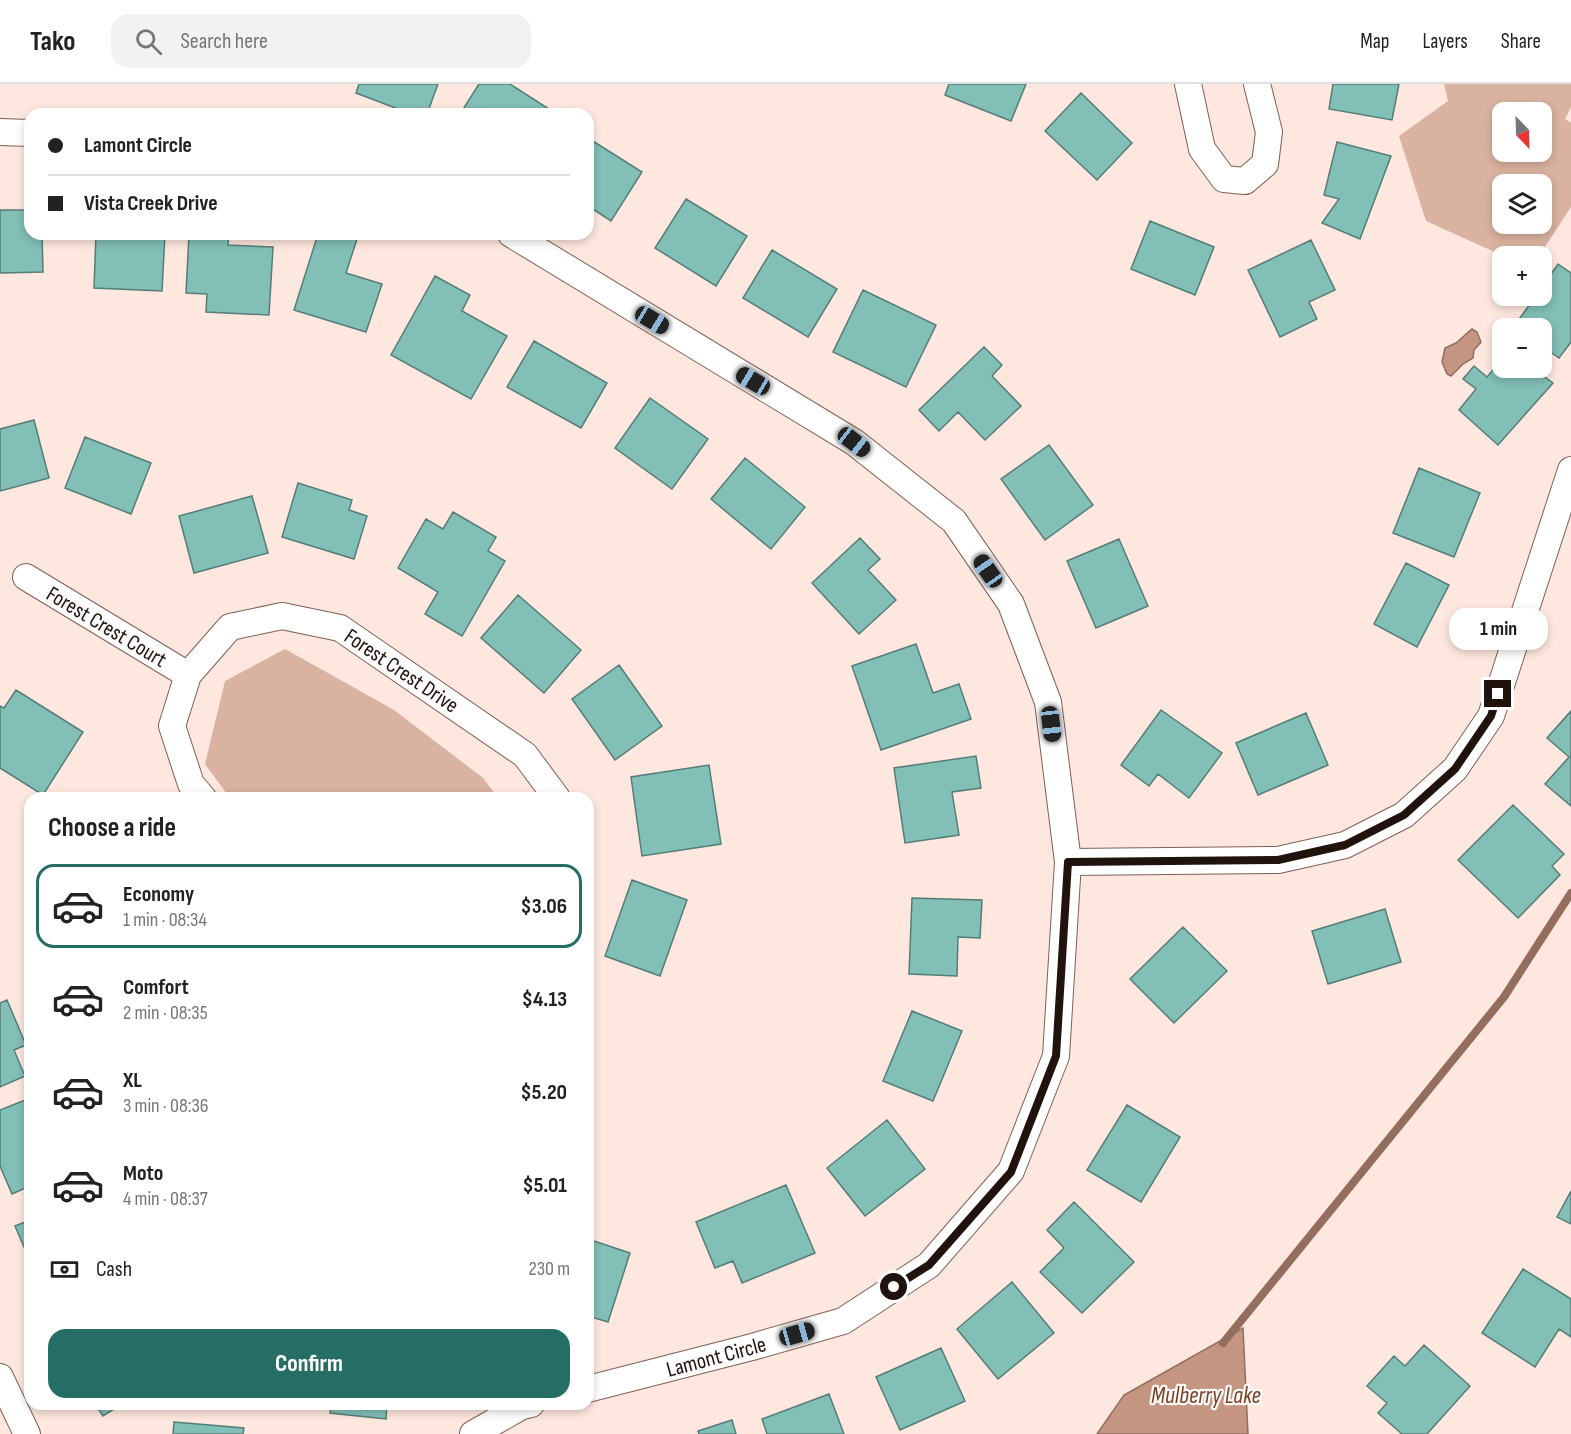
<!DOCTYPE html>
<meta charset="utf-8">
<style>
body{margin:0;font-family:"Sofia Sans Condensed",sans-serif;background:#f2f2f2;color:#222;height:100vh;display:flex;flex-direction:column;font-size:22px;white-space:nowrap}
*{box-sizing:border-box;margin:0}
p{font-size:20px;color:#767676}
.icon{flex:none;width:33px;height:33px;fill:none;stroke:currentColor;stroke-width:2;stroke-linecap:round;stroke-linejoin:round}
.map{position:relative;flex:1;overflow:hidden}
.panel{position:absolute;left:24px;top:708px;width:570px;height:618px;display:flex;flex-direction:column;background:#fff;border-radius:18px;box-shadow:0 3px 9px #0003}
.panel>*{flex:none}
.guide{position:absolute;left:24px;top:24px;width:570px;height:132px;border-radius:18px;box-shadow:0 3px 9px #0003;display:grid;align-content:center;height:132px;padding:0 24px;background:#fff}
.needle{width:39px;rotate:157deg}
.tools{position:absolute;left:1492px;top:18px;display:grid;gap:12px}
.tools a{display:grid;place-items:center;width:60px;height:60px;border-radius:12px;background:#fff;box-shadow:0 3px 9px #0003;font-size:30px}
.end{position:absolute;width:27px;height:27px;margin:-14px;border:8px solid #20130e;background:#fff;box-shadow:0 0 0 3px #fff}
.from{border-radius:50%}
.bubble{position:absolute;height:42px;border-radius:18px;background:#fff;box-shadow:0 3px 9px #0003;font-size:20px;font-weight:700;line-height:42px;text-align:center}
.car{position:absolute;width:18px;height:36px;margin:-18px -9px;border-radius:8px;box-shadow:0 0 4px 2px #0007;background:linear-gradient(#222 24%,#8ab4d8 0 40%,#222 0 76%,#8ab4d8 0 86%,#222 0)}
.guide b{display:flex;align-items:center;gap:21px;height:57px;font-size:22px}
.guide b+b{border-top:2px solid #e0e0e0}
.guide i{width:15px;height:15px;background:#222}
ul{padding:0;list-style:none}
li{display:flex;align-items:center;gap:18px;height:84px;margin:0 12px 9px;padding:0 12px;border:3px solid transparent;border-radius:18px}
li div{flex:1}
li b{display:block;font-size:22px}
li em{font-style:normal;font-weight:700}
li.on{border-color:#266e65}
li>.icon{width:54px;height:54px;stroke-width:1.5}
h2{padding:0 24px;font-size:27px;line-height:72px}
.pay{display:flex;align-items:center;gap:15px;height:66px;padding:0 24px;font-size:22px}
.pay p{margin-inline-start:auto}
.action{display:flex;gap:12px;margin-top:auto;padding:12px 24px}
.action a{flex:1;height:69px;border-radius:18px;background:#266e65;color:#fff;font-size:24px;font-weight:700;line-height:69px;text-align:center}
header{display:flex;align-items:center;gap:36px;box-sizing:border-box;height:84px;padding:0 30px;background:#fff;border-bottom:2px solid #e0e0e0}
header strong{font-size:28px}
nav{display:flex;gap:33px;margin-inline-start:auto;font-size:21px}
.search{width:420px;height:54px;background:#f2f2f2;display:flex;align-items:center;gap:15px;box-sizing:border-box;padding:0 21px;border-radius:18px;color:#767676;font-size:22px}
.map>svg:first-child{display:block}
.green{fill:#d9b2a0;fill-rule:evenodd}
.water{fill:#c49580;stroke:#936e5e;stroke-width:1.5}
.lines{fill:none;stroke-linecap:round;stroke-linejoin:round}
.stream{stroke:#936e5e;stroke-width:8}
.building{fill:#82bfb6;stroke:#557d77;stroke-width:1.5}
.minor-casing{stroke:#7f6052;stroke-width:28}
.minor{stroke:#fff;stroke-width:26}
.route{stroke:#20130e;stroke-width:8}
.labels{text-anchor:middle;stroke-width:4.5;stroke-linejoin:round;paint-order:stroke}
.street-label{font-size:22px;fill:#20130e;stroke:#fafafa}
.water-label{font-size:24px;font-style:italic;fill:#7d4022;stroke:#fafafa}
</style>
<header>
<strong>Tako</strong>
<div class="search"><svg class="icon" aria-label="search" viewBox="0 0 24 24"><circle cx="10" cy="10" r="6"/><path d="M15 15l6 6"/></svg>Search here</div>
<nav><a>Map</a><a>Layers</a><a>Share</a></nav>
</header>
<div class="map">
<svg width="1571" height="1350" viewBox="0 0 1571 1350">
<rect width="100%" height="100%" fill="#fee7de"/>
<path class="green" d="M 1444,0 L 1571,0 L 1571,23 L 1565,35 L 1571,39 L 1571,123 L 1539,172 L 1503,174 L 1499,170 L 1426,137 L 1399,52 L 1448,17 ZM 1503,28 L 1542,28 L 1542,68 L 1503,68 ZM 1503,100 L 1542,100 L 1542,140 L 1503,140 Z
M 285,565 L 394,626 L 483,694 L 498,714 L 230,714 L 205,680 L 225,597 Z"/>
<path class="water" d="M 1472,245 L 1477,248 L 1481,258 L 1474,266 L 1473,274 L 1463,280 L 1451,292 L 1447,290 L 1442,278 L 1445,264 L 1456,259 Z
M 1243,1244 L 1248,1350 L 1097,1350 L 1124,1311 Z"/>
<g class="lines">
<path class="stream" d="M 1223,1259 L 1504,913 L 1571,809"/>
</g>
<path class="building" d="M 359,0 L 438,0 L 427,30 L 411,30 L 356,9 Z
M 479,0 L 510,0 L 552,27 L 550,30 L 460,30 Z
M 949,0 L 1026,0 L 1011,37 L 945,11 Z
M 1333,0 L 1399,0 L 1392,36 L 1329,25 Z
M 1081,9 L 1132,59 L 1097,96 L 1045,47 Z
M 588,54 L 642,88 L 611,137 L 588,122 Z
M 1337,58 L 1391,72 L 1360,155 L 1322,139 L 1339,115 L 1324,111 Z
M 686,115 L 747,152 L 716,202 L 655,164 Z
M 0,126 L 30,126 L 30,150 L 42,150 L 43,188 L 0,189 Z
M 1150,137 L 1214,163 L 1195,211 L 1131,185 Z
M 96,150 L 165,150 L 162,207 L 94,204 Z
M 189,150 L 229,150 L 228,161 L 273,163 L 269,231 L 206,228 L 207,210 L 186,209 Z
M 318,150 L 342,150 L 357,155 L 346,189 L 382,200 L 366,248 L 294,226 Z
M 1311,156 L 1335,206 L 1309,218 L 1317,235 L 1280,253 L 1248,186 Z
M 772,166 L 837,205 L 808,253 L 743,214 Z
M 1558,180 L 1571,189 L 1571,258 L 1559,274 L 1542,262 L 1542,244 L 1517,244 L 1514,242 L 1536,212 L 1542,212 L 1542,203 Z
M 435,192 L 470,211 L 462,227 L 507,252 L 471,315 L 391,271 Z
M 863,206 L 936,241 L 906,303 L 833,268 Z
M 534,257 L 607,299 L 581,344 L 507,303 Z
M 984,263 L 1002,281 L 992,292 L 1021,322 L 985,356 L 958,328 L 939,347 L 919,326 Z
M 1503,274 L 1503,284 L 1533,284 L 1553,299 L 1498,361 L 1459,326 L 1476,305 L 1463,295 L 1474,282 L 1487,293 Z
M 650,314 L 708,355 L 672,405 L 615,364 Z
M 34,336 L 49,394 L 0,407 L 0,345 Z
M 85,353 L 151,379 L 131,430 L 65,404 Z
M 1049,361 L 1093,421 L 1045,456 L 1001,395 Z
M 745,374 L 805,423 L 771,465 L 711,415 Z
M 1419,384 L 1480,409 L 1454,473 L 1393,449 Z
M 298,399 L 352,416 L 349,426 L 367,432 L 354,475 L 282,453 Z
M 252,412 L 268,469 L 194,489 L 179,432 Z
M 453,428 L 496,453 L 488,467 L 505,477 L 462,552 L 425,530 L 438,508 L 398,484 L 426,435 L 443,445 Z
M 860,454 L 880,475 L 868,486 L 896,516 L 859,550 L 812,499 Z
M 1119,455 L 1148,522 L 1096,544 L 1067,477 Z
M 1406,479 L 1449,501 L 1417,563 L 1374,540 Z
M 518,511 L 581,566 L 544,609 L 481,554 Z
M 916,560 L 933,609 L 959,600 L 971,635 L 881,666 L 852,582 Z
M 619,581 L 662,642 L 615,676 L 572,615 Z
M 16,606 L 83,648 L 43,711 L 0,684 L 0,622 L 4,624 Z
M 1161,626 L 1222,669 L 1189,714 L 1158,690 L 1149,702 L 1121,681 Z
M 1571,627 L 1571,722 L 1545,700 L 1569,673 L 1547,654 Z
M 1306,629 L 1328,681 L 1258,711 L 1236,659 Z
M 976,672 L 981,704 L 952,708 L 959,751 L 905,759 L 894,684 Z
M 709,681 L 721,760 L 642,772 L 631,693 Z
M 1513,721 L 1564,770 L 1552,782 L 1560,791 L 1518,834 L 1458,776 Z
M 632,796 L 687,816 L 660,892 L 605,872 Z
M 912,814 L 982,816 L 980,854 L 958,853 L 957,892 L 909,890 Z
M 1385,825 L 1401,878 L 1328,900 L 1312,847 Z
M 1183,843 L 1227,887 L 1174,939 L 1130,895 Z
M 7,916 L 26,961 L 14,966 L 25,992 L 0,1003 L 0,919 Z
M 912,927 L 962,947 L 933,1017 L 883,997 Z
M 30,1014 L 30,1102 L 12,1110 L 0,1082 L 0,1026 Z
M 1127,1021 L 1180,1053 L 1141,1118 L 1087,1086 Z
M 887,1036 L 925,1085 L 865,1132 L 827,1084 Z
M 786,1101 L 815,1169 L 742,1199 L 733,1177 L 715,1184 L 696,1138 Z
M 1571,1107 L 1571,1140 L 1557,1133 Z
M 1074,1118 L 1134,1178 L 1082,1229 L 1040,1188 L 1064,1164 L 1047,1146 Z
M 30,1136 L 30,1177 L 15,1142 Z
M 588,1155 L 630,1169 L 608,1238 L 588,1232 Z
M 1523,1185 L 1571,1215 L 1571,1253 L 1559,1245 L 1535,1283 L 1482,1249 Z
M 1012,1198 L 1054,1249 L 998,1295 L 957,1245 Z
M 1424,1261 L 1470,1302 L 1427,1350 L 1402,1350 L 1378,1329 L 1387,1319 L 1367,1302 L 1394,1272 L 1405,1282 Z
M 941,1264 L 965,1317 L 900,1346 L 876,1293 Z
M 829,1310 L 844,1350 L 767,1350 L 762,1335 Z
M 95,1320 L 122,1320 L 103,1332 Z
M 331,1320 L 387,1320 L 386,1335 L 330,1329 Z
M 732,1336 L 736,1350 L 699,1350 L 698,1347 Z
M 174,1338 L 244,1344 L 243,1350 L 173,1350 Z"/>
<g class="lines">
<g class="minor-casing">
<path id="minor" d="M 1188,0 L 1202,65 L 1224,95 L 1245,97 L 1265,80 L 1269,48 L 1257,0
M 0,48 L 30,49
M 511,150 L 854,358 L 954,437 L 1011,520 L 1048,618 L 1068,778 L 1056,972 L 1011,1087 L 929,1181 L 843,1237 L 752,1263 L 588,1305
M 26,493 L 188,591
M 203,714 L 191,700 L 172,642 L 188,591 L 230,543 L 282,532 L 340,544 L 525,671 L 557,714
M 1068,778 L 1278,776 L 1345,761 L 1404,731 L 1455,685 L 1491,632 L 1571,386
M 0,1293 L 27,1350
M 473,1350 L 522,1322 L 531,1320"/>
</g>
<use href="#minor" class="minor"/>
</g>
<g class="lines">
<path class="route" d="M 894,1203 L 929,1181 L 1011,1088 L 1056,972 L 1068,778 L 1278,776 L 1345,761 L 1404,731 L 1455,685 L 1491,632 L 1498,610"/>
</g>
<g class="labels">
<g class="street-label">
<text transform="translate(107 542) rotate(31)" y="8">Forest Crest Court</text>
<text transform="translate(402 586) rotate(34)" y="8">Forest Crest Drive</text>
<text transform="translate(716 1272) rotate(-15)" y="8">Lamont Circle</text>
</g>
<g class="water-label">
<text x="1206" y="1319">Mulberry Lake</text>
</g>
</g>
</svg>
<div class="tools">
<a><svg class="needle" viewBox="-14 -14 28 28"><path d="M0-13l5 13h-10z" fill="#e53935"/><path d="M0 13l5-13h-10z" fill="#767676"/></svg></a>
<a><svg class="icon" aria-label="layers" viewBox="0 0 24 24"><path d="M12 4l9 5-9 5-9-5zM3 14l9 5 9-5"/></svg></a>
<a>+</a>
<a>−</a>
</div>
<i class="end from" style="left:894px;top:1203px"></i>
<i class="end" style="left:1498px;top:610px"></i>
<div class="bubble" style="left:1449px;top:524px;width:99px">1 min</div>
<i class="car" style="left:652px;top:236px;rotate:121deg"></i>
<i class="car" style="left:753px;top:297px;rotate:301deg"></i>
<i class="car" style="left:854px;top:358px;rotate:128deg"></i>
<i class="car" style="left:988px;top:487px;rotate:325deg"></i>
<i class="car" style="left:1051px;top:640px;rotate:173deg"></i>
<i class="car" style="left:797px;top:1250px;rotate:74deg"></i>
<div class="guide">
<b><i class="from"></i>Lamont Circle</b>
<b><i></i>Vista Creek Drive</b>
</div>
<section class="panel">
<h2>Choose a ride</h2>
<ul>
<li class="on"><svg class="icon" aria-label="car" viewBox="0 0 24 24"><path d="M5 17H2v-5l4-1 3-4h7l3 4 3 1v5h-3M9 17h6M6 11h13"/><circle cx="7" cy="17" r="2"/><circle cx="17" cy="17" r="2"/></svg><div><b>Economy</b><p>1 min · 08:34</p></div><em>$3.06</em></li>
<li><svg class="icon" aria-label="car" viewBox="0 0 24 24"><path d="M5 17H2v-5l4-1 3-4h7l3 4 3 1v5h-3M9 17h6M6 11h13"/><circle cx="7" cy="17" r="2"/><circle cx="17" cy="17" r="2"/></svg><div><b>Comfort</b><p>2 min · 08:35</p></div><em>$4.13</em></li>
<li><svg class="icon" aria-label="car" viewBox="0 0 24 24"><path d="M5 17H2v-5l4-1 3-4h7l3 4 3 1v5h-3M9 17h6M6 11h13"/><circle cx="7" cy="17" r="2"/><circle cx="17" cy="17" r="2"/></svg><div><b>XL</b><p>3 min · 08:36</p></div><em>$5.20</em></li>
<li><svg class="icon" aria-label="car" viewBox="0 0 24 24"><path d="M5 17H2v-5l4-1 3-4h7l3 4 3 1v5h-3M9 17h6M6 11h13"/><circle cx="7" cy="17" r="2"/><circle cx="17" cy="17" r="2"/></svg><div><b>Moto</b><p>4 min · 08:37</p></div><em>$5.01</em></li>
</ul>
<div class="pay"><svg class="icon" aria-label="cash" viewBox="0 0 24 24"><path d="M3 7h18v10H3z"/><circle cx="12" cy="12" r="2"/></svg>Cash<p>230 m</p></div>
<div class="action"><a>Confirm</a></div>
</section>
</div>
